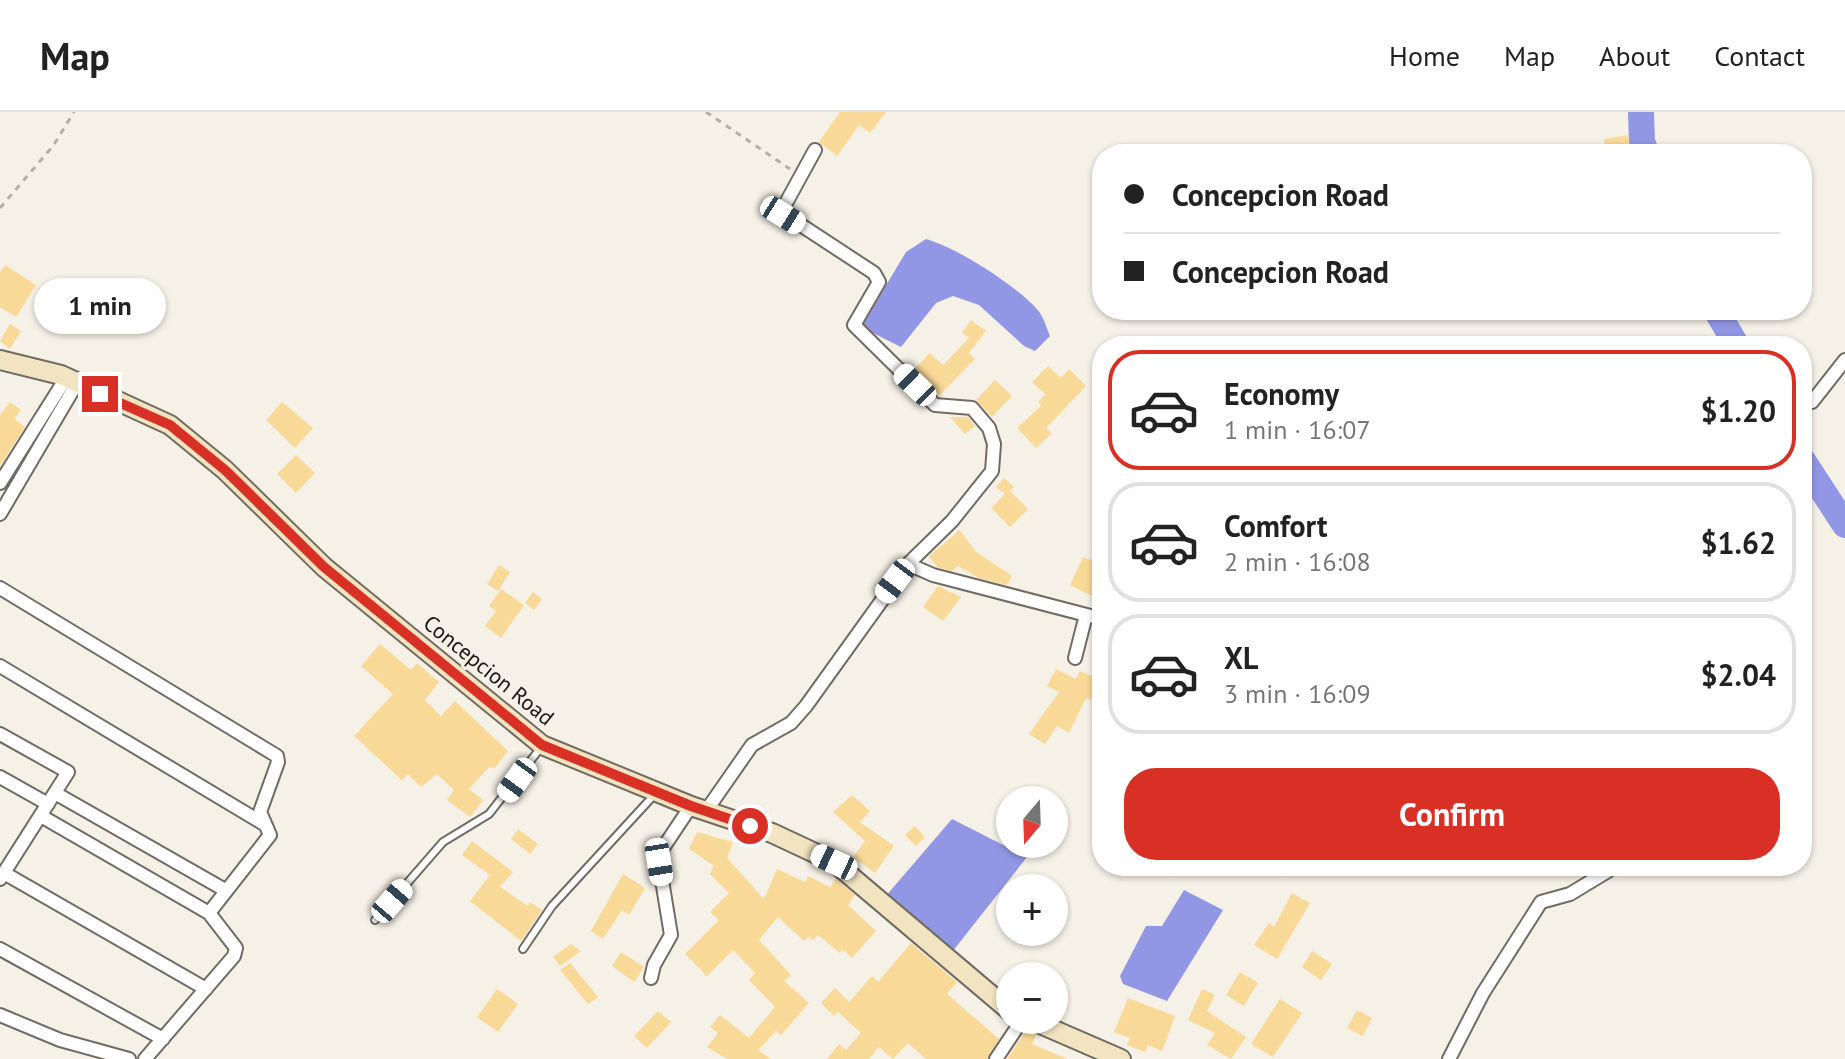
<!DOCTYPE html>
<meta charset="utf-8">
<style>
body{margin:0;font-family:"PT Sans",sans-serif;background:#f2f2f2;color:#222;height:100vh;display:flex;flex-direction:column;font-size:30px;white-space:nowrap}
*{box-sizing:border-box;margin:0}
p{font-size:26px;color:#767676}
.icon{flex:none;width:44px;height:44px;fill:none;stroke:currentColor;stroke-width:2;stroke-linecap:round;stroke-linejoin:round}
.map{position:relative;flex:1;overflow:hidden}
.sheet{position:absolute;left:1092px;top:224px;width:720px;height:540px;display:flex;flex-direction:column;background:#fff;border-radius:32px;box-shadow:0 2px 6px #0004}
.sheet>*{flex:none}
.guide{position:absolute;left:1092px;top:32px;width:720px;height:176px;border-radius:32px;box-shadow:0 2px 6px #0004;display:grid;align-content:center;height:176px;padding:0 32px;background:#fff}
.needle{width:52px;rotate:199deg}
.buttons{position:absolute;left:996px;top:674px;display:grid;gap:16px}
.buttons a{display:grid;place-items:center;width:72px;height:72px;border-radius:50%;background:#fff;box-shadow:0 2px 6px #0004;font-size:40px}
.end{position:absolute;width:36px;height:36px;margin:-18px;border:10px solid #d93025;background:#fff;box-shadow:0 0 0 4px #fff}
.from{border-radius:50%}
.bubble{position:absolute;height:56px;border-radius:28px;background:#fff;box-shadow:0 2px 6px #0004;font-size:26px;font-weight:700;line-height:56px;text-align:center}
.car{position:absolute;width:24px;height:48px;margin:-24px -12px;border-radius:10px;box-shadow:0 0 6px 2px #0007;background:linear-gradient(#fff 24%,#345 0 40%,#fff 0 76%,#345 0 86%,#fff 0)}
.guide b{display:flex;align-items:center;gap:28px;height:76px;font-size:30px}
.guide b+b{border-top:2px solid #e0e0e0}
.guide i{width:20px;height:20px;background:#222}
ul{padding:14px 0 0;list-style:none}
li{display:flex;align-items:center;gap:24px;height:120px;margin:0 16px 12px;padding:0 16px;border:4px solid #e0e0e0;border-radius:32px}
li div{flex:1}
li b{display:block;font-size:30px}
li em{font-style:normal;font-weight:700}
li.active{border-color:#d93025}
li>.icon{width:72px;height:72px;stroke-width:1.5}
.primary-button{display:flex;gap:16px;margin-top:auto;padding:16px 32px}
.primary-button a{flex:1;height:92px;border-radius:32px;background:#d93025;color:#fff;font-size:32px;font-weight:700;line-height:92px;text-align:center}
header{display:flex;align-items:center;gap:48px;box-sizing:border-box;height:112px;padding:0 40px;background:#fff;border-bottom:2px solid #e0e0e0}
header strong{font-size:38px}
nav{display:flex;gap:44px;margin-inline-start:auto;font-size:28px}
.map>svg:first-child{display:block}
.water{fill:#9297e5}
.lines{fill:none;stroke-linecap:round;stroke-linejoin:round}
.river{stroke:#9297e5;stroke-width:26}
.building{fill:#f9d997}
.lane-casing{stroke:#706c63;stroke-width:10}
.street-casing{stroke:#706c63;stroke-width:16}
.secondary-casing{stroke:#706c63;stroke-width:22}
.path{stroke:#b3b0a7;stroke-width:3;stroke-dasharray:6 6;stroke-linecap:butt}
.lane{stroke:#fff;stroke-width:6}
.street{stroke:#fff;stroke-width:12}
.secondary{stroke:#f3e4c1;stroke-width:18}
.route{stroke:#d93025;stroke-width:10}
.labels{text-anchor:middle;stroke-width:6;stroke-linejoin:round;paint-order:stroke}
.street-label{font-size:22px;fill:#1a1915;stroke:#f6f1e7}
</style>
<header>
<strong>Map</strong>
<nav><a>Home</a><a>Map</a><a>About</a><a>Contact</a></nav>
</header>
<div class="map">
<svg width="1845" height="947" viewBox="0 0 1845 947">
<rect width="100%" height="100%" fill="#f6f1e7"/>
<path class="water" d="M 926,127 C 956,135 1021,176 1040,201 C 1044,207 1047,217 1050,224 L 1035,239 L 1024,234 L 979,193 L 953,184 L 936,191 L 901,235 L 861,215 L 906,140 Z
M 952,707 L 1027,745 L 952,840 L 885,785 Z
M 1184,778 L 1223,798 L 1167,889 L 1123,872 L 1120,864 L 1146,814 L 1162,814 Z"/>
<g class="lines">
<path class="river" d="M 1641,0 L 1642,30 L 1647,42
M 1716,198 L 1737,234
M 1802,347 L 1845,413"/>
</g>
<path class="building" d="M 840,0 L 886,0 L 870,21 L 859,13 L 837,44 L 819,30 Z
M 1628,23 L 1631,42 L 1607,42 L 1604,27 Z
M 5,153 L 36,173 L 16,205 L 0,195 L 0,160 Z
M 971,208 L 986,219 L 969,241 L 975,247 L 939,284 L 913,258 L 930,241 L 943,253 L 969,226 L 962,221 Z
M 10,212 L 21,219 L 10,237 L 0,229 Z
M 1048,254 L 1061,266 L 1069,257 L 1086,274 L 1046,316 L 1052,321 L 1036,336 L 1017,316 L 1042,293 L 1038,290 L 1045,282 L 1032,270 Z
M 995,268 L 1012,284 L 992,305 L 976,288 Z
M 10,290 L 21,298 L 14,307 L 25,315 L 0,354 L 0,303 Z
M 282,290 L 313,316 L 295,336 L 266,308 Z
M 950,305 L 968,305 L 975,314 L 965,322 Z
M 296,343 L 315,361 L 296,381 L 277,362 Z
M 1004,366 L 1014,375 L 1010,379 L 1028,397 L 1010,415 L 991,396 L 1005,382 L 996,375 Z
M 960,418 L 976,440 L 1012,464 L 1007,473 L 979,466 L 958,454 L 952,459 L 937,455 L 929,444 Z
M 1083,445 L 1102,453 L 1102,463 L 1092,484 L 1070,473 Z
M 499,453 L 510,460 L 498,479 L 487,472 Z
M 938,474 L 961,485 L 943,509 L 923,495 Z
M 501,477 L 524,493 L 501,526 L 485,514 L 496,499 L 489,494 Z
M 533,480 L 542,487 L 534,498 L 525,491 Z
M 380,532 L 411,558 L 417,551 L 439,570 L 425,588 L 441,604 L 455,589 L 508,639 L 494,657 L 490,654 L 469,677 L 483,688 L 470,705 L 447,688 L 454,678 L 437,662 L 421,675 L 408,662 L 402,668 L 354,624 L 393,582 L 361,554 Z
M 1056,557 L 1076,567 L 1080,559 L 1102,569 L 1102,593 L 1086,586 L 1069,621 L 1057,614 L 1045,632 L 1029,622 L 1059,580 L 1047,574 Z
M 852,683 L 870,699 L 860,710 L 894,734 L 875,761 L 853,745 L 865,729 L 833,700 Z
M 915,714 L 925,725 L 916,734 L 905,723 Z
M 518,717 L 538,732 L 530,742 L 511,727 Z
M 697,720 L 733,730 L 727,746 L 764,787 L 777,757 L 805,770 L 808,764 L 830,775 L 836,767 L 855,783 L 848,793 L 876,819 L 852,846 L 842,837 L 840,841 L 818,823 L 813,828 L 809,824 L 804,829 L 778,805 L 759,828 L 791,863 L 784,869 L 809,891 L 781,923 L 776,919 L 758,938 L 771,947 L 727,947 L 707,935 L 718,921 L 710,915 L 720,903 L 749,926 L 775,895 L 749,868 L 755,861 L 733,838 L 707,864 L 685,842 L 719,808 L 710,800 L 729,781 L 710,762 L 714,754 L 689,737 Z
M 472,729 L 513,760 L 500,775 L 528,794 L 530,790 L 542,798 L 521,829 L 470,789 L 490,763 L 462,743 Z
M 623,762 L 645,776 L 629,803 L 622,798 L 603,827 L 591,819 Z
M 1292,781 L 1310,791 L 1277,847 L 1254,833 L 1269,811 L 1274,815 Z
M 911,831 L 957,870 L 947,882 L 999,927 L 987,947 L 926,947 L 908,931 L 893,947 L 879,935 L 869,947 L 827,947 L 839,932 L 846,938 L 861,921 L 838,900 L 834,904 L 821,891 L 835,876 L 849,890 L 872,864 L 878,870 Z
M 571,832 L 581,839 L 560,854 L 553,845 Z
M 1312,839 L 1332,852 L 1321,868 L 1302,855 Z
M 621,840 L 644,855 L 634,870 L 612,854 Z
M 570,851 L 598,885 L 588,892 L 560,858 Z
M 1240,860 L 1258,871 L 1244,894 L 1226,883 Z
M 497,877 L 518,892 L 498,920 L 477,905 Z
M 1202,877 L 1215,883 L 1207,899 L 1246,925 L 1231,947 L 1207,933 L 1215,921 L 1188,908 Z
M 1128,886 L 1175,904 L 1162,939 L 1148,933 L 1145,940 L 1127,933 L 1130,926 L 1114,920 Z
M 1280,887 L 1302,901 L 1273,945 L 1251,932 Z
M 1357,898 L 1372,906 L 1363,924 L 1347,916 Z
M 658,899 L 671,910 L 647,936 L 634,924 Z
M 1026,919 L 1036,923 L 1032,932 L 1068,947 L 1007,947 Z"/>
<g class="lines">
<g class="lane-casing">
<path id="lane" d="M 375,808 L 443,730 L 489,702 L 542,634
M 523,837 L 552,794 L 655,682"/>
</g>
<g class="street-casing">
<path id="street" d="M 1812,290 L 1845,248
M 0,371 L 66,266
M 0,402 L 77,271
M 908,452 L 933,463 L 1102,507
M 0,476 L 277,644 L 278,650 L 260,700 L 270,723 L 209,801 L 236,836 L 234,844 L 145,947
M 1075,546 L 1086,503
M 0,554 L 264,712
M 0,622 L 68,660 L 0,767
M 0,665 L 48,692
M 55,681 L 225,778
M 706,699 L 752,633 L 791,611 L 806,594 L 908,452 L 952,409 L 992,359 L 994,332 L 989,316 L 972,296 L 935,293 L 854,213 L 879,170 L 874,161 L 781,100 L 815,38
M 41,704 L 209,801
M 4,761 L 206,877
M 0,837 L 163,927
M 651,866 L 654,853 L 671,823 L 659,750 L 661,739 L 691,694
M 0,903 L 60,928 L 129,947
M 996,947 L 1022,908
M 1449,947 L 1483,881 L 1541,790 L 1570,782 L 1608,759 L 1611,754"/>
</g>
<g class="secondary-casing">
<path id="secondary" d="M 0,248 L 61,263 L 170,313 L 225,358 L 324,455 L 542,633 L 691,694 L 772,721 L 834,750 L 1010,899
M 1031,908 L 1121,947"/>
</g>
<path class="path" d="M 706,0 L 790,57
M 0,96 L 53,34 L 74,0"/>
<use href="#lane" class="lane"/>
<use href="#street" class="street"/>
<use href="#secondary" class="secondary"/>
</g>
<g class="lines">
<path class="route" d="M 100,282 L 170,313 L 225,358 L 324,455 L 542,633 L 691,694 L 750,714"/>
</g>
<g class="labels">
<g class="street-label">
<text transform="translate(489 558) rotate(39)" y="8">Concepcion Road</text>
</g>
</g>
</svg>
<div class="buttons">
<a><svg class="needle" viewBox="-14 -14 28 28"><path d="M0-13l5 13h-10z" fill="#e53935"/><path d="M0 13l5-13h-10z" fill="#767676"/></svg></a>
<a>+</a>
<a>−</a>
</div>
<i class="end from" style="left:750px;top:714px"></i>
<i class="end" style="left:100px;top:282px"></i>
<div class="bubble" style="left:34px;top:166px;width:132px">1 min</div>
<i class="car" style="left:783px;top:103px;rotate:122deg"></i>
<i class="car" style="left:915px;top:273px;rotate:314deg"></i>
<i class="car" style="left:895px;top:469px;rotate:217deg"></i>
<i class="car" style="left:517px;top:668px;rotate:216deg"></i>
<i class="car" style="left:659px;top:750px;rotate:171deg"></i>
<i class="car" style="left:834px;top:750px;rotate:295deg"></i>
<i class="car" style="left:392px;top:789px;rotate:41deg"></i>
<div class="guide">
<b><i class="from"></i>Concepcion Road</b>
<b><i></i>Concepcion Road</b>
</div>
<section class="sheet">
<ul>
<li class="active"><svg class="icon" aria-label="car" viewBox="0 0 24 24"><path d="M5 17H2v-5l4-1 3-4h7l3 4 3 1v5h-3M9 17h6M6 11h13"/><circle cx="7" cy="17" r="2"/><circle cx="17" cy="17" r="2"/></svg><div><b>Economy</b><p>1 min · 16:07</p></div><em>$1.20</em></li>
<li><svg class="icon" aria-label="car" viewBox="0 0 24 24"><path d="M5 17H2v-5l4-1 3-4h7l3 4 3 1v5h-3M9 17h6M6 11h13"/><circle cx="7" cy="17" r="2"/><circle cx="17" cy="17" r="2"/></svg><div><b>Comfort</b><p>2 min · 16:08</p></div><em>$1.62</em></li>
<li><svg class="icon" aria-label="car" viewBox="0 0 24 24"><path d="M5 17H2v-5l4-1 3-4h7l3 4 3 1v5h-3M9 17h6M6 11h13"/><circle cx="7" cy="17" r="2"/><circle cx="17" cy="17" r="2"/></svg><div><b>XL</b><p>3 min · 16:09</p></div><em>$2.04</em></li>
</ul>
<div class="primary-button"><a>Confirm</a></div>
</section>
</div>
